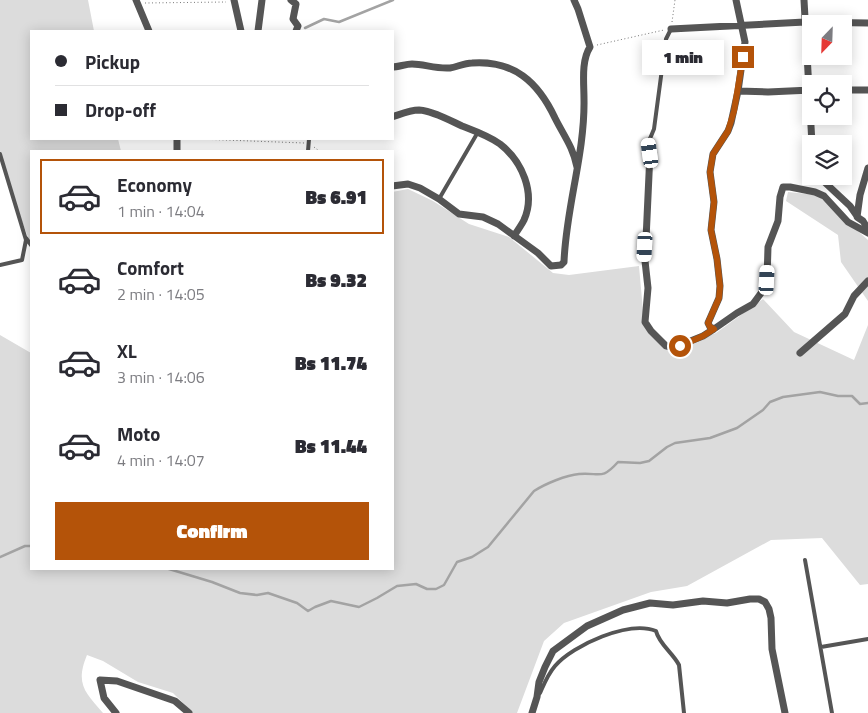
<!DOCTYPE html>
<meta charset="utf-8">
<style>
body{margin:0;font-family:"Titillium Web",sans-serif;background:#f2f2f3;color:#2b2b33;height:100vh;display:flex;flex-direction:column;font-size:19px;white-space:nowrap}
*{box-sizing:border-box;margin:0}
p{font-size:16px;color:#7c7c81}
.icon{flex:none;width:28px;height:28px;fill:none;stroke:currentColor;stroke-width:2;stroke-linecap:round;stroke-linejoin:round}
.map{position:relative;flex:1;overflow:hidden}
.details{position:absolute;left:30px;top:150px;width:364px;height:420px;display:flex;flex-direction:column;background:#fff;border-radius:0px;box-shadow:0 2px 12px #0003}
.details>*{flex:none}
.top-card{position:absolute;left:30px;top:30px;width:364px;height:110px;border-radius:0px;box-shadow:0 2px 12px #0003;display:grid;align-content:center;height:110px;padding:0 25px;background:#fff}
.needle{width:32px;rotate:203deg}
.controls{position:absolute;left:802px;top:15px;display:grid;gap:10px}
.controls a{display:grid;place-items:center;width:50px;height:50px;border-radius:0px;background:#fff;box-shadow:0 2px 12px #0003;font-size:25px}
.end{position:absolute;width:22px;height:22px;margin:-11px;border:6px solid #b45309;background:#fff;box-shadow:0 0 0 2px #fff}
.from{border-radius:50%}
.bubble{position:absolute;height:35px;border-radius:0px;background:#fff;box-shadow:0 2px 12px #0003;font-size:16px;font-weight:800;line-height:35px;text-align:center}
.car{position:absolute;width:15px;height:30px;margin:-15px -8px;border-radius:6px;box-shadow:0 0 4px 1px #0007;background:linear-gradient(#fff 24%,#345 0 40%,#fff 0 76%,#345 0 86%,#fff 0)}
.top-card b{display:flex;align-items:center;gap:18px;height:48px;font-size:19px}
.top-card b+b{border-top:1px solid #e1e1e2}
.top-card i{width:12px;height:12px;background:#2b2b33}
ul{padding:9px 0 0;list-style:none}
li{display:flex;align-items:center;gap:15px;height:75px;margin:0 10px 8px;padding:0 15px;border:2px solid transparent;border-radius:0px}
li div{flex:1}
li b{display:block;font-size:19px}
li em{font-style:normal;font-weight:800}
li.current{border-color:#b45309}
li>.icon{width:45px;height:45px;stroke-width:1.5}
.action{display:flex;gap:10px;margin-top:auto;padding:10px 25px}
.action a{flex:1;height:58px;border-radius:0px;background:#b45309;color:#fff;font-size:20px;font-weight:800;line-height:58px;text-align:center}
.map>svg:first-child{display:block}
.green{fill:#dcdcdc}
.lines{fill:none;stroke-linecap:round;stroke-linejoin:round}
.stream{stroke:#a3a3a3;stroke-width:2.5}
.path{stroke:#777;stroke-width:1;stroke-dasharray:1 2.5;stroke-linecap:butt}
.service{stroke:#555;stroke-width:4}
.minor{stroke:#555;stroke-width:7}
.route{stroke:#b45309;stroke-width:6}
</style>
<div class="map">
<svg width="868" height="713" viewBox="0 0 868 713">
<rect width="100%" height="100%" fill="#fff"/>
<path class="green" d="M 0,0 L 88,0 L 94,31 L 31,31 L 31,139 L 118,139 L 121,151 L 31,151 L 31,245 L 20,216 L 0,153 Z
M 408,189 L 433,201 L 469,224 L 509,237 L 553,273 L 569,275 L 639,266 L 644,322 L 674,348 L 716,333 L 763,299 L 794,332 L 854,360 L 868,325 L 868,584 L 860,585 L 822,538 L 771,540 L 687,586 L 651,592 L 564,623 L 544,641 L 517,713 L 193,713 L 173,693 L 138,682 L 103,661 L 87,655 C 75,684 85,692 103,713 L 0,713 L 0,335 L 31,353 L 31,569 L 392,569 L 392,192 Z
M 788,192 L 817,195 L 868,240 L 868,301 L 841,262 L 838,235 L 786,201 Z"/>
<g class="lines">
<path class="stream" d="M 305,28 L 324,19 L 339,22 L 393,0
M 0,557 L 25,546 L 31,546
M 169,569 L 212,582 L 240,593 L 257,595 L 268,593 L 297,603 L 308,611 L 315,607 L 331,601 L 359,607 L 377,598 L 397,586 L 416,584 L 427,589 L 436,589 L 444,585 L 457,562 L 472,557 L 488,547 L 534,491 C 545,484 566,475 579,474 C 600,472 601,481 618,462 L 640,463 L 649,461 L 667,447 L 675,443 L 710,438 L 737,428 L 763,410 L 770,402 L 783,397 L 820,392 L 838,396 L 852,396 L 860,404 L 868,403"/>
<path class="path" d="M 145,3 L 226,2
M 672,22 L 675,0
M 597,45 L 664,30
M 198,139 L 304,143
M 314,147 L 319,151"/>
<path class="service" d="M 308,151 L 309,139
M 650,153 L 649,141 L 654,129 L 666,39 L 671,29
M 0,154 L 26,240 L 22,260 L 0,265
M 439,199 L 478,132
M 26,238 L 31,245
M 805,560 L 832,713
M 821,647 L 868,639
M 540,693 C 544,684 548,674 555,666 C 573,645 629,620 656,631 C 659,644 673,653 679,665 L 684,713"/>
<path class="minor" d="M 136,0 L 149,31
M 234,0 L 241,31
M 291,0 L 296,4 L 293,19 L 298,26 L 296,31
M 736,0 L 745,42 L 738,91 L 731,123 L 728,131 L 713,154 L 710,172 L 714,202 L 711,230 L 717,259 L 720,286 L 719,298 L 708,323 L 710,327 L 714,329 L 737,313 L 753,304 L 764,289 L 767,279 L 768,247 L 778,221 L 780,197 L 783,187 L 790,187 L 815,192 L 824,196 L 848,222 L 868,233
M 804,0 L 812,144
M 671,29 L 805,22 L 868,23
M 258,31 L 262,0
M 392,67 C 399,67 405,64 412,64 C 424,64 435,69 450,68 C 457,67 464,63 472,63 C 514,60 538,82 555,118 C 564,136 573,147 577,167
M 844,90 L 868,90
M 738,91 L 768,92 L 811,90
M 392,117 C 401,114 410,110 419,110 C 433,111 449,120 462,126 C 475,131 489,136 500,144 C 522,161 536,193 524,220 C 521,226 517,231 514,236
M 177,151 L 177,139
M 650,153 L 645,261 L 648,288 L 645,322 L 651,331 L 666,346 L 673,348 L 703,336 L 714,329
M 868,168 L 860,195 L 857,217 L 863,221 L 868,229
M 818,176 L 850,206 L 857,216
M 392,186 L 408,184 L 420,188 L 439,199 L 459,214 L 483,217 L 498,224 L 538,253 L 551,266 L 561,265 L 564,262 C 566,207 585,154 584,99 C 584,83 581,61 590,47 L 578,9 L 574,0
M 800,353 L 845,314 L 854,296 L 868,281
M 116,713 L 104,698 L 100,680 L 117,681 L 175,701 L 189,713
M 532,713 L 537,697 L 539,682 L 545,667 L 553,651 L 587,626 L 623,610 L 650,603 L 673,605 L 703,601 L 727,603 L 750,599 L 759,599 L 765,602 L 769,609 L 771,618 L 772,649 L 785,713"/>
</g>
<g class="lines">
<path class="route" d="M 680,346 L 703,336 L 714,329 L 710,327 L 708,323 L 719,298 L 720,286 L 717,259 L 711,230 L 714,202 L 710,172 L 713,154 L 728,131 L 734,111 L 743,57"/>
</g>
</svg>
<div class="controls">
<a><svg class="needle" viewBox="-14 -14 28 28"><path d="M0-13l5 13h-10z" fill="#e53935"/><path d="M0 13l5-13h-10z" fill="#7c7c81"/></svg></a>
<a><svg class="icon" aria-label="locate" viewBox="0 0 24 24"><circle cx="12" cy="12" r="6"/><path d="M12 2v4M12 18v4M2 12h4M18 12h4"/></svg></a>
<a><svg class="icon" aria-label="layers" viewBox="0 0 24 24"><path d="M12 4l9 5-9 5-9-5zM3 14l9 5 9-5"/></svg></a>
</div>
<i class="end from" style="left:680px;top:346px"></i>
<i class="end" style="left:743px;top:57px"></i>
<div class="bubble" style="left:642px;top:40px;width:82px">1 min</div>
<i class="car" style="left:650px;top:153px;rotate:352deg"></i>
<i class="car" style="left:645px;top:247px;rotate:183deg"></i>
<i class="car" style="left:767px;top:280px;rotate:3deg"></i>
<div class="top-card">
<b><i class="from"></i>Pickup</b>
<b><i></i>Drop-off</b>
</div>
<section class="details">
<ul>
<li class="current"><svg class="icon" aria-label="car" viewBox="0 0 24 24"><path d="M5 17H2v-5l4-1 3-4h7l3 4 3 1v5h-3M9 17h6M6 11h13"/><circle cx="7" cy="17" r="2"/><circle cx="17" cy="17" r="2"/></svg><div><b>Economy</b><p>1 min · 14:04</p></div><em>Bs 6.91</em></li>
<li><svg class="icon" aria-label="car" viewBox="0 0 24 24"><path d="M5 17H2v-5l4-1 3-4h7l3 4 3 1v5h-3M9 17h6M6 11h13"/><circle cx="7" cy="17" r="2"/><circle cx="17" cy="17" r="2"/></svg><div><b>Comfort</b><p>2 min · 14:05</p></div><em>Bs 9.32</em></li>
<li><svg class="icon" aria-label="car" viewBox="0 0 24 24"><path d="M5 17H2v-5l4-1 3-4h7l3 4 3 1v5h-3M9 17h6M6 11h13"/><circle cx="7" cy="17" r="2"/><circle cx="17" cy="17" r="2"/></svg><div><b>XL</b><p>3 min · 14:06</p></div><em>Bs 11.74</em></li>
<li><svg class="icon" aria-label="car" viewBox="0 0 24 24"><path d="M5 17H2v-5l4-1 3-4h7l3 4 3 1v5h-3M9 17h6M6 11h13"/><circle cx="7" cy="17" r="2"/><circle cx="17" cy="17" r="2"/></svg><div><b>Moto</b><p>4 min · 14:07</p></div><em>Bs 11.44</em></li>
</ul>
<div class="action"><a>Confirm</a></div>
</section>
</div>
